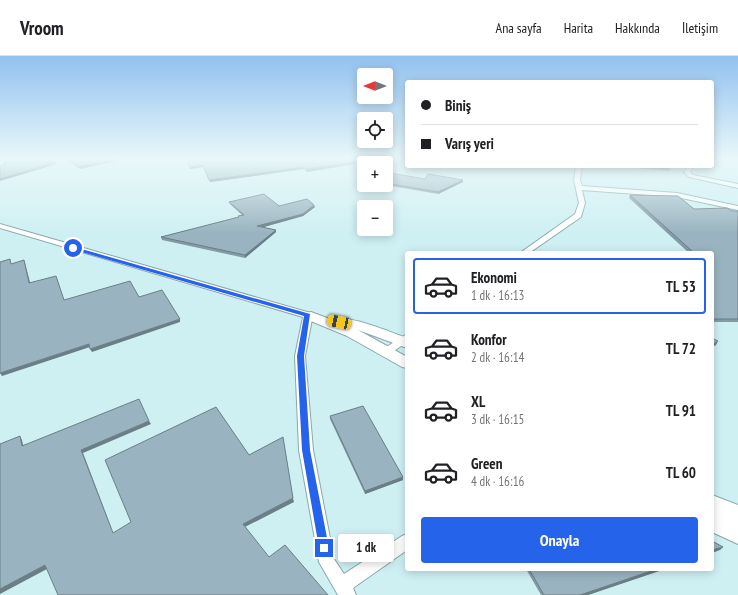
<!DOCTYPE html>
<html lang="tr">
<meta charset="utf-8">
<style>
body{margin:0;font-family:"PT Sans Narrow",sans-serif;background:#f6f6f6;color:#202124;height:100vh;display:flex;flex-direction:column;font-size:15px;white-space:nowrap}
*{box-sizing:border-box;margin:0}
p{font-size:13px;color:#757577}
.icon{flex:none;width:22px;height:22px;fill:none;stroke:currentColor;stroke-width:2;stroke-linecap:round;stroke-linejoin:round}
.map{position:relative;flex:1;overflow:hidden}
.panel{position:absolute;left:405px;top:195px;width:309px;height:320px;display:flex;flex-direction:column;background:#fff;border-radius:4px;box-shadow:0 2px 10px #0003}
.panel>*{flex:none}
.top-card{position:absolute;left:405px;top:24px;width:309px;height:88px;border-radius:4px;box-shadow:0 2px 10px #0003;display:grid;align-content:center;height:88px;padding:0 16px;background:#fff}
.needle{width:26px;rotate:270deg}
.fabs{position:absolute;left:357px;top:12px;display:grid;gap:8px}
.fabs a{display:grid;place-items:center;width:36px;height:36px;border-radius:4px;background:#fff;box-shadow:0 2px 10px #0003;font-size:20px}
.end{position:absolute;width:18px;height:18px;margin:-9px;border:5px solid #2563eb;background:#fff;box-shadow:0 0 0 2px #fff}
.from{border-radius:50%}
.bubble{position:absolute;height:28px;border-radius:4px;background:#fff;box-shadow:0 2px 10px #0003;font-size:13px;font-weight:600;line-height:28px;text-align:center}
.car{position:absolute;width:12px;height:24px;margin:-12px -6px;border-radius:5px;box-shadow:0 0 3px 1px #0007;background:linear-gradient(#f5c518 24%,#345 0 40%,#f5c518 0 76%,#345 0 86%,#f5c518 0)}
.top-card b{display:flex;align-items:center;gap:14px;height:38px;font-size:15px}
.top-card b+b{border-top:1px solid #e0e0e0}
.top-card i{width:10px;height:10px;background:#202124}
ul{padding:7px 0 0;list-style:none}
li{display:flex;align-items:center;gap:12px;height:56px;margin:0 8px 6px;padding:0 8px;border:2px solid transparent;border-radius:4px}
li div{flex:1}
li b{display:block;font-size:15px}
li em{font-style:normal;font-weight:600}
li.current{border-color:#2563eb}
li>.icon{width:36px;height:36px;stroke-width:1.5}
.cta{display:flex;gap:8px;margin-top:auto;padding:8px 16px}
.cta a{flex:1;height:46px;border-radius:4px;background:#2563eb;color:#fff;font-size:16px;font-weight:600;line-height:46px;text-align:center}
header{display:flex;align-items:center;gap:24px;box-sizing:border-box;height:56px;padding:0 20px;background:#fff;border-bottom:1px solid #e0e0e0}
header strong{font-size:19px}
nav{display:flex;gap:22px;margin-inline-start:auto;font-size:14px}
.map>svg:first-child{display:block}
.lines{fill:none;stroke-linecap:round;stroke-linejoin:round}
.street-casing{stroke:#89a8aa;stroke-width:2}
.secondary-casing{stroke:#89a8aa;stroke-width:2}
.street{fill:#fff;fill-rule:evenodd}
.secondary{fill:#fff;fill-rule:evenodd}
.wall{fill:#849ba5}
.shaded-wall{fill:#6b7e86}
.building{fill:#99b4c0;stroke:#6b7e86}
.route{fill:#2563eb}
</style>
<header>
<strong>Vroom</strong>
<nav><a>Ana sayfa</a><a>Harita</a><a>Hakkında</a><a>İletişim</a></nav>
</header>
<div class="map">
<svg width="738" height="539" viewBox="0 0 738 539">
<rect width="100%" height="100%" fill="#cff0f3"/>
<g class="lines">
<g class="street-casing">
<path id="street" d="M 732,102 L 738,102 L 738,105 Z
M 576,110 L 582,110 L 580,124 L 582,130 L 677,137 L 738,150 L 738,154 L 677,141 L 582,134 L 585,147 L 581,161 L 529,197 L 520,197 L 575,158 L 579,147 L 574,124 Z
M 688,110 L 694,110 L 690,116 L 693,119 L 738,128 L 738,132 L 689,121 L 684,116 Z
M 0,168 L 314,258 L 316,260 L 312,263 L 305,300 L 313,394 L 334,503 L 344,518 L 402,480 L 407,478 L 407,494 L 353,532 L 356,539 L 338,539 L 319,506 L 299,394 L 295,300 L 303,261 L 0,172 Z
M 407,278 L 407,286 L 391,297 L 383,297 L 382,295 L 383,293 Z"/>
</g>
<g class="secondary-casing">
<path id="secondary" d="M 311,256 L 335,265 C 344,256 394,278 407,282 L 407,292 L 358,274 L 407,301 L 407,312 L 402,311 L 347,280 L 306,263 L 304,260 L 306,257 Z
M 712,439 L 738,449 L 738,488 L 712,476 Z"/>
</g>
<use href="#street" class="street"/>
<use href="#secondary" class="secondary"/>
</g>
<path class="wall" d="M 67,102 L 128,102 L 80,113 L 67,104 Z
M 186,102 L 351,102 L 355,106 L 355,108 L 307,116 L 304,113 L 210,126 L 203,111 L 190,113 Z
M 613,110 L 669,110 L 670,113 L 669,115 Z
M 425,123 L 463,126 L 438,138 L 385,129 L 386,129 L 386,124 Z
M 630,139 L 694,153 L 738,155 L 738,266 L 712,266 L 712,197 L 689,197 L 629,142 Z
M 229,146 L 279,150 L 315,151 L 303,160 L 263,171 L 276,174 L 276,176 L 245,202 L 162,184 L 161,181 L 238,161 L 238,160 L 242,159 L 230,148 Z
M 330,360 L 403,424 L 365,438 L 330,363 Z
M 526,513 L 665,513 L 588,539 L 541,539 Z"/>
<path class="shaded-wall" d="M 118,102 L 128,102 L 80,113 L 79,111 Z
M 56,106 L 57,108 L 0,125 L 0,123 Z
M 355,106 L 355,108 L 307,116 L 306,113 Z
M 203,109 L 203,111 L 190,113 L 190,111 Z
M 304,111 L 304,113 L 210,126 L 209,124 Z
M 463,124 L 463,126 L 438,138 L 438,136 Z
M 314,149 L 315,151 L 303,160 L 257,173 L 257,170 Z
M 276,174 L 276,176 L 245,202 L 245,199 Z
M 24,204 L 25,207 L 31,230 L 29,227 Z
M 180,263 L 180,266 L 92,296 L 90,293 Z
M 718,285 L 716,289 L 712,291 L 712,289 Z
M 89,288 L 90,291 L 2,320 L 0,317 Z
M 149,365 L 151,368 L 83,397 L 115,481 L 81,394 Z
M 20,380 L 22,384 L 24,393 L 22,390 Z
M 403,421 L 403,424 L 365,438 L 365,435 Z
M 293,442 L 294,446 L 243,472 L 243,468 Z
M 723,491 L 720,494 L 712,497 L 712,494 Z
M 45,509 L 47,513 L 0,538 L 0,533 Z
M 657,513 L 665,513 L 588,539 L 580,539 Z"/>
<path class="building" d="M 20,102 L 37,102 L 56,106 L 0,123 L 0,110 L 7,108 L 3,107 Z
M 67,102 L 118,102 L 79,111 Z
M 186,102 L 351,102 L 355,106 L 306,113 L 304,111 L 209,124 L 203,109 L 190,111 Z
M 638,110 L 669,110 L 670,113 Z
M 390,117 L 425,123 L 428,118 L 463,124 L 438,136 L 386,127 L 386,124 Z
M 264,138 L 279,150 L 307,143 L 314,149 L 303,158 L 257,170 L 276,174 L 245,199 L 161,181 L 239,161 L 238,160 L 244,159 L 229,146 Z
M 630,139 L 678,140 L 694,153 L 727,152 L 732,155 L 738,155 L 738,263 L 712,263 L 712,197 L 681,197 L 693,196 Z
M 10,203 L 11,208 L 24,204 L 29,227 L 56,220 L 64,244 L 130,225 L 139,241 L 162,234 L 180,263 L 90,293 L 89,288 L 0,317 L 0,206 Z
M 712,282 L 718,285 L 712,289 Z
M 139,343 L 149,365 L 81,394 L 113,477 L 131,466 L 105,404 L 216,351 L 249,399 L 283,381 L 293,442 L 243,468 L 269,501 L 285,489 L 328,539 L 58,539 L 45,509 L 0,533 L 0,388 L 20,380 L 22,390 Z
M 363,350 L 403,421 L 365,435 L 330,360 Z
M 712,485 L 723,491 L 712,494 Z
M 529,513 L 657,513 L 580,539 L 544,539 Z"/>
<linearGradient id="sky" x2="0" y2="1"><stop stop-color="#92c1ef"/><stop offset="0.58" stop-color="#e9f8fa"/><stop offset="1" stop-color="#e9f8fa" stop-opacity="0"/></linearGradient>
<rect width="738" height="177" fill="url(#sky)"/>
<path class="route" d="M 71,190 L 310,258 L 304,300 L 310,394 L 329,492 L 328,495 L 324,497 L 320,495 L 319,492 L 302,394 L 297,300 L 304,260 L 71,193 Z"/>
</svg>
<div class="fabs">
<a><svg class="needle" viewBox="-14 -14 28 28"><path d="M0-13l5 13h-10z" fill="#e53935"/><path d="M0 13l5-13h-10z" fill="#757577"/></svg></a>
<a><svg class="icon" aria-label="locate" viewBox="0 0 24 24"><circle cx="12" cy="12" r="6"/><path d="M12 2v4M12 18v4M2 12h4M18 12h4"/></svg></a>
<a>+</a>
<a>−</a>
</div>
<i class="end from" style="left:73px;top:192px"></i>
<i class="end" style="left:324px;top:492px"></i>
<div class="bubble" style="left:338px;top:478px;width:56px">1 dk</div>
<i class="car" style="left:339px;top:266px;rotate:282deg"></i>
<div class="top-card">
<b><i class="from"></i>Biniş</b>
<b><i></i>Varış yeri</b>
</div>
<section class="panel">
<ul>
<li class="current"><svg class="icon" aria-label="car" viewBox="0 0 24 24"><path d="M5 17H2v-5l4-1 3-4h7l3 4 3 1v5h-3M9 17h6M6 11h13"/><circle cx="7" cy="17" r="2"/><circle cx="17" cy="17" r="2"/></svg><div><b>Ekonomi</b><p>1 dk · 16:13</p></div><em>TL 53</em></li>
<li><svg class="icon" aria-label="car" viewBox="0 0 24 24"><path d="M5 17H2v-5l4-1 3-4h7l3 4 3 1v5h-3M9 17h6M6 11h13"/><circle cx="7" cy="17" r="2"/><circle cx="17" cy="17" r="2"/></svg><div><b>Konfor</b><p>2 dk · 16:14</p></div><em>TL 72</em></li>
<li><svg class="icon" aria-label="car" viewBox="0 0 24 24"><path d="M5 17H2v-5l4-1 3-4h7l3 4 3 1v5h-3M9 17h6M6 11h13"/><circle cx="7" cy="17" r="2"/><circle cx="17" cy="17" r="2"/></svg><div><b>XL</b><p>3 dk · 16:15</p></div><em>TL 91</em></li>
<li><svg class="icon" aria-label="car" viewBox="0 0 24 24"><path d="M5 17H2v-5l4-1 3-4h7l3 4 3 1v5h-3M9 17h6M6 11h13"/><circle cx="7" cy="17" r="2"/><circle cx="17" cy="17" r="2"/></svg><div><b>Green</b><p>4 dk · 16:16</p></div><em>TL 60</em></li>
</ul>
<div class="cta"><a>Onayla</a></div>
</section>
</div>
